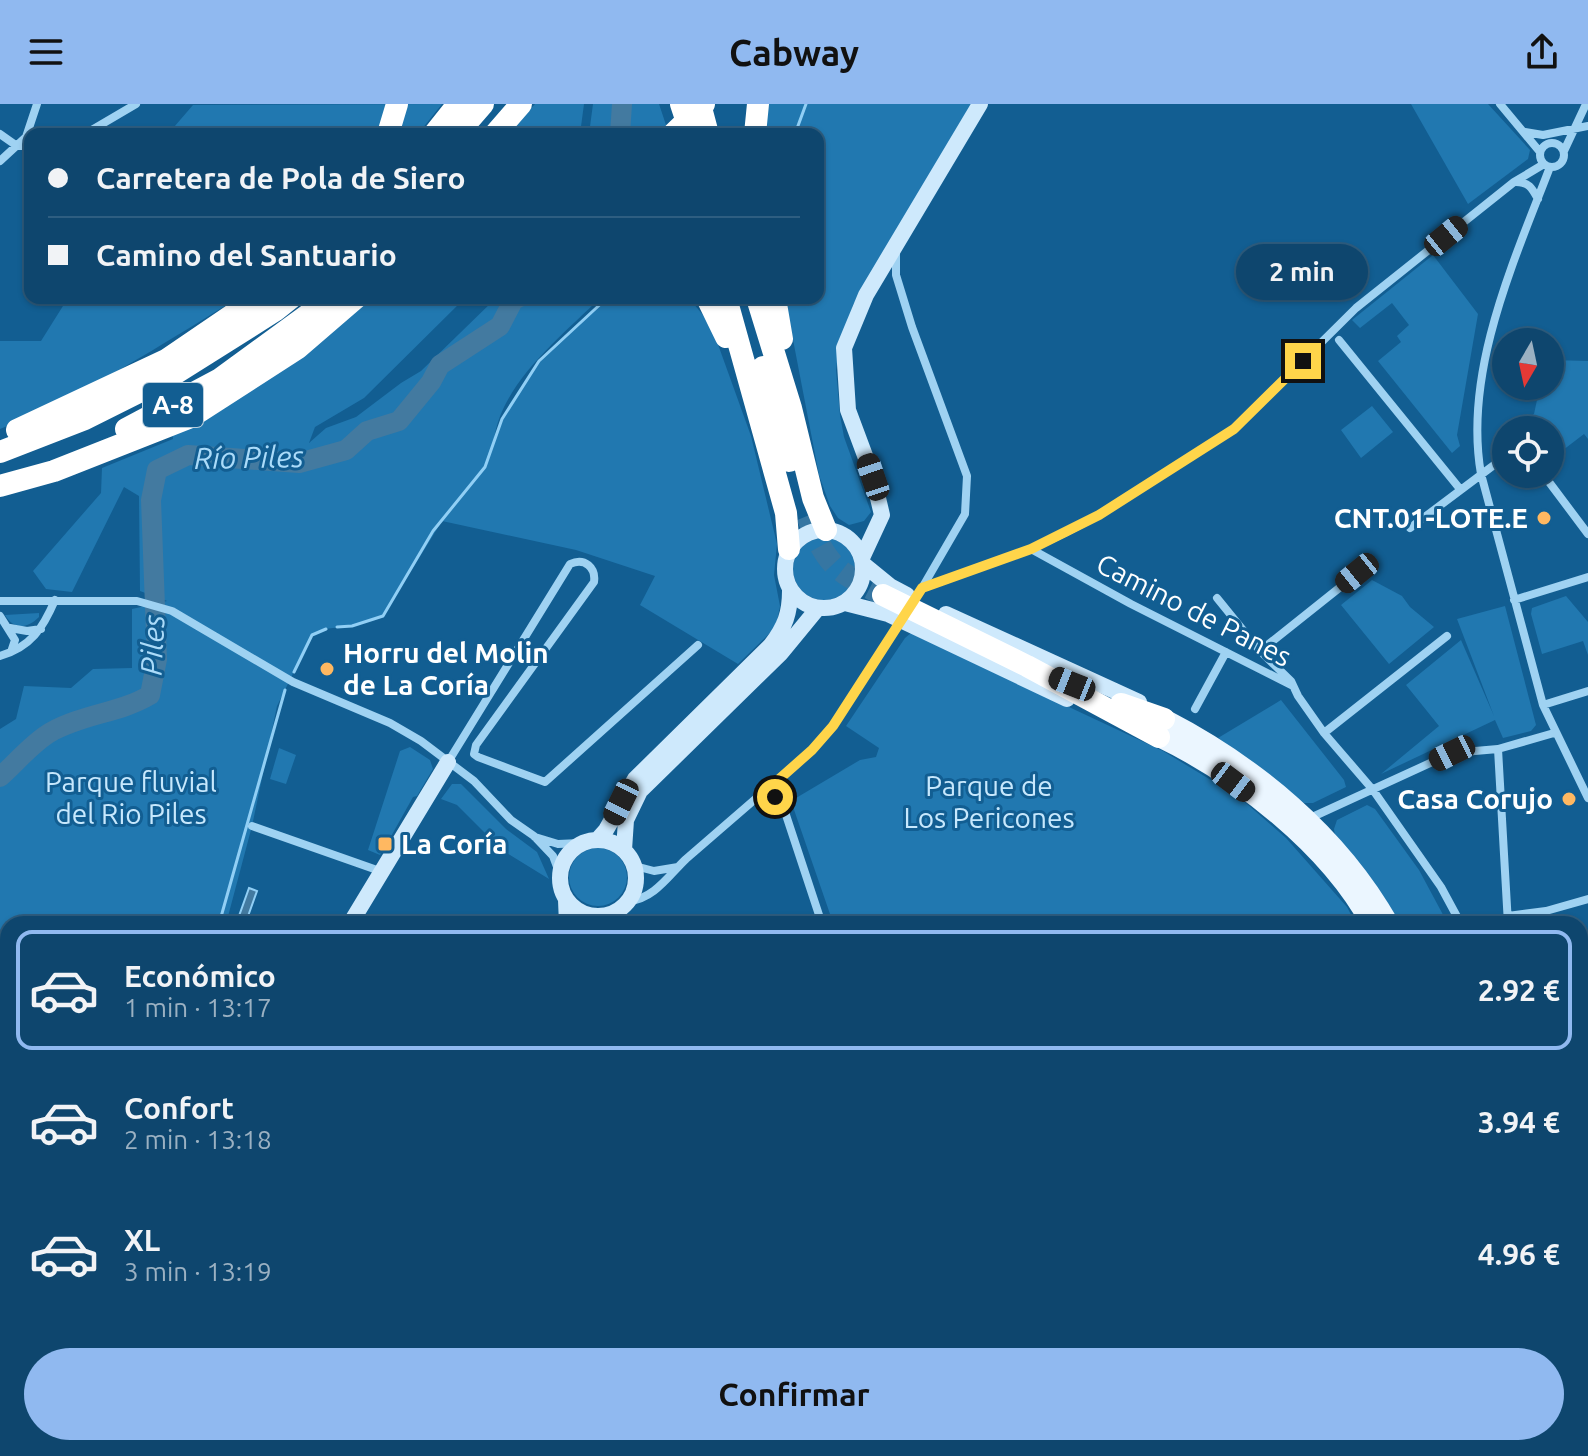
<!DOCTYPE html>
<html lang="es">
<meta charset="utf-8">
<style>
body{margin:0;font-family:Ubuntu,sans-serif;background:#174d73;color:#f1f3f6;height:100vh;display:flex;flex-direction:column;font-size:30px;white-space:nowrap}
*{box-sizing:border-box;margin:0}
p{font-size:26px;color:#9bb1c2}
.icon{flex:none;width:44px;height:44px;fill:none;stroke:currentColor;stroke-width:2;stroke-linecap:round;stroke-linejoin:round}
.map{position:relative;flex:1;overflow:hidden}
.panel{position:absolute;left:0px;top:812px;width:1588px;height:540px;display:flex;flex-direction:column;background:#0e466e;border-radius:24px 24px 0 0;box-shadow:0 2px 6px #0004,0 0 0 2px #2e5e81}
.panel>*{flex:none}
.top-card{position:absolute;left:24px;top:24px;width:800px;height:176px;border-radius:16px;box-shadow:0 2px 6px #0004,0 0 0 2px #2e5e81;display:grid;align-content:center;height:176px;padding:0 24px;background:#0e466e}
.needle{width:52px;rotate:189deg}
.buttons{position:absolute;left:1492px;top:224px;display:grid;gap:16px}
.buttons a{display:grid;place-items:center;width:72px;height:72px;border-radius:50%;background:#0e466e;box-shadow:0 2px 6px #0004,0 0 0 2px #2e5e81;font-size:40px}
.end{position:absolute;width:36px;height:36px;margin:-18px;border:10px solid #ffd54a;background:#111;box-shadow:0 0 0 4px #111}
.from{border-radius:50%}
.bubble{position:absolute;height:56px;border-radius:28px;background:#0e466e;box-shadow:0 2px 6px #0004,0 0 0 2px #2e5e81;font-size:26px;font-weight:600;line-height:56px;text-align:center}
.car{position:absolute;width:24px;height:48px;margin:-24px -12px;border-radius:10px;box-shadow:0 0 6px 2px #0007;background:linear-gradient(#222 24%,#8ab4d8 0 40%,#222 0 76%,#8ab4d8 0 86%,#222 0)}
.top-card b{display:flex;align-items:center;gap:28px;height:76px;font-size:30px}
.top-card b+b{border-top:2px solid #2e5e81}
.top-card i{width:20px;height:20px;background:#f1f3f6}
ul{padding:14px 0 0;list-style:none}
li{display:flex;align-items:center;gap:24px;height:120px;margin:0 16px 12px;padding:0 8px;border:4px solid transparent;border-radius:16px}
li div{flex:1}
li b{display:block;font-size:30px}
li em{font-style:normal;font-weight:600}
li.selected{border-color:#90b9f0}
li>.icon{width:72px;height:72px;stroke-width:1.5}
.primary-button{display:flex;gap:16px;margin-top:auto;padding:16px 24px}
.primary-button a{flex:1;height:92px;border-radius:48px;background:#90b9f0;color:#111;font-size:32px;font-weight:600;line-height:92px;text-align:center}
header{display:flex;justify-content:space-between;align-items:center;height:104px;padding:0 24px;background:#90b9f0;color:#111;font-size:36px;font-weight:600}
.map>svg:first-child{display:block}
.green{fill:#2178b0}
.water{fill:#437aa0;stroke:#91cff5;stroke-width:2}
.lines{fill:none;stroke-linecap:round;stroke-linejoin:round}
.stream{stroke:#91cff5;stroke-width:3}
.river{stroke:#437aa0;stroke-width:20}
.highway-tunnel{stroke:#3676a2;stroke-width:22;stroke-dasharray:22 11;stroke-linecap:butt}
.street{stroke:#9fd2f2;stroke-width:8}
.secondary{stroke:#cee9fc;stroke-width:16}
.primary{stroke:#ebf6ff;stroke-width:20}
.highway{stroke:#fff;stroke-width:22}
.street-bridge{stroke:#9fd2f2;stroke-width:8}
.highway-bridge{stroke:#fff;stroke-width:22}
.route{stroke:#ffd54a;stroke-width:10}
.poi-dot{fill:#ffb861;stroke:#125e92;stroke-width:3}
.labels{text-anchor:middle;stroke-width:6;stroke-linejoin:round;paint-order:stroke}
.shield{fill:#125e92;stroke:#b8cfde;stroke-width:2}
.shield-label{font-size:26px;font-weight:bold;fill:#fff}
.poi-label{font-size:28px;font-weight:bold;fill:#fff;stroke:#125e92;text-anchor:end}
.street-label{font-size:28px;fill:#fff;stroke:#125e92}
.park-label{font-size:28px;fill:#c7e8fd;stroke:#125e92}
.water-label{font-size:30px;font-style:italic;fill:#abdbf9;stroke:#125e92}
</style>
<header><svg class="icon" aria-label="menu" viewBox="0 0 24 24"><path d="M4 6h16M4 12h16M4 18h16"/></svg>Cabway<svg class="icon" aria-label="share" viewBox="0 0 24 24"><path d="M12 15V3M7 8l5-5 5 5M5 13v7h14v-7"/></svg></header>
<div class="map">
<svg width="1588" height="1352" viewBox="0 0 1588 1352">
<rect width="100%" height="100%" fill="#125e92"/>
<path class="green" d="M 442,0 L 418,30 L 168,30 L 193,1 Z
M 535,0 L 584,0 L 580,30 L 508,30 Z
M 593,0 L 659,0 L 666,21 L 655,30 L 589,30 Z
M 769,0 L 971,0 L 853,201 L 839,245 L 836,266 L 840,311 L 844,333 L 871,408 L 864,417 L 849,421 L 838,414 L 830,402 L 819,371 L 785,194 L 818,194 L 818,30 L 763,30 Z
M 1411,0 L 1488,0 L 1530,46 L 1528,55 L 1468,100 Z
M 1433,151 L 1478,210 L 1457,331 L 1460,342 L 1452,349 L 1378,257 L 1401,238 L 1397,232 L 1409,221 L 1392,199 L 1360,224 L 1352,216 Z
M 68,194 L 238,194 C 161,241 84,291 0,325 L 0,237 L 41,237 Z
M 368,194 L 465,194 L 364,294 L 315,323 L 309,339 L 326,324 L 356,313 L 401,279 L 421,267 L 496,194 L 600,194 C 562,232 501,279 494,336 L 502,315 L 539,257 L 607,194 L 689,194 L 711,221 L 751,332 L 777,440 L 774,471 L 780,502 L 777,517 L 773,526 L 738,560 L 640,501 L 655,472 L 576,446 L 442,417 L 383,512 L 352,522 L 324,525 L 312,531 L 277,602 L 252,722 L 226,820 L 8,820 L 8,962 L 0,966 L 0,625 L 16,615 L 24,582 L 71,584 L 93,565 L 132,564 L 132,505 L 167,497 L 140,487 L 139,392 L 124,383 L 72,488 L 46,485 L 33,467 L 101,389 L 102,364 L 173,335 L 172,327 L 304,250 Z
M 1550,256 L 1588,257 L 1588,335 L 1584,330 L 1550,356 L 1550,326 L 1515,324 L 1534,310 L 1540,282 L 1550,282 Z
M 1372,302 L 1393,328 L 1361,354 L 1341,326 Z
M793 465a31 31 0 1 1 62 0a31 31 0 1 1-62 0Z
M 1372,476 L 1402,492 L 1410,503 L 1434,523 L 1389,560 L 1341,501 Z
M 1566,492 L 1588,518 L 1588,551 L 1583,537 L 1542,550 L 1531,510 L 1532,504 Z
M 1505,502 L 1536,621 L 1531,627 L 1503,634 L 1495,616 L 1381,670 L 1439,622 L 1406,581 L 1461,536 L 1494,612 L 1457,515 Z
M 39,509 L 39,513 C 27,525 14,526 5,511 Z
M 911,529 L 1163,647 L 1239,693 L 1286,734 L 1347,803 L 1356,820 L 802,820 L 830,810 L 791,697 L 860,656 L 876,653 L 879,644 L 846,622 L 905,534 Z
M 1281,596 L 1344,676 L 1346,683 L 1313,699 L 1304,699 L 1218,634 Z
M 410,643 L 430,656 L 433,665 L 417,692 L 413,693 L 389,736 L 387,736 L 381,744 L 383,746 L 380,751 L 368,746 L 400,647 Z
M 279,644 L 296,651 L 286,680 L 270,675 Z
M 452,680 L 461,680 L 506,725 L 537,748 L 549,775 L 502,746 L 457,701 L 441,695 Z
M 1367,701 L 1375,705 L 1419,766 L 1448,820 L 1399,820 L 1386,796 L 1335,732 L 1334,725 L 1337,716 Z
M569 773a29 29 0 1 1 58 0a29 29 0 1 1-58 0Z
M 0,984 L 8,998 L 7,1089 L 0,1079 Z
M 8,1196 L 8,1344 L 102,1344 L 97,1352 L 0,1352 L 0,1198 Z
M 430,1344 L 714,1344 L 712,1352 L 440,1352 Z
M 730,1344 L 1368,1344 L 1364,1352 L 730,1352 Z
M 1412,1344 L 1450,1344 L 1449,1348 L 1452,1352 L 1409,1352 Z"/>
<path class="water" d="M 249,784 L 257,787 L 247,815 L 239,812 Z"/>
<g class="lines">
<path class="stream" d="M 795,30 L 806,0
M 337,523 L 352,522 L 383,512 L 433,427 L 485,363 L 502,315 L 539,257 L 607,194
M 294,568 L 312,531 L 326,525
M 219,820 L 285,586
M 0,953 L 8,948"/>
<path class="river" d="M 620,30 L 622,0
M 0,673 C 16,659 33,638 51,628 C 83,610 120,609 150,591 L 157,555 L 151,396 L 157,366 L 188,351 L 299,359 L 346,346 L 367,327 L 399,317 L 431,278 L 440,261 L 500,222 L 514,195 L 518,194"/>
<path class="highway-tunnel" d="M 807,412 C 828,463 834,466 883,491"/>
<path class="street" d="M 1500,0 L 1540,48
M 1525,28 L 1543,31 L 1588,22
M 0,30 L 17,42 L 30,42
M 85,30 L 136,0
M1540 51a12 12 0 1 1 24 0a12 12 0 1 1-24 0Z
M 1564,47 L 1586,0
M 0,57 L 26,33 L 37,0
M 1550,63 C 1514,157 1463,268 1481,370 L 1543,601 L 1588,694
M 1516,78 C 1529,78 1532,84 1538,95
M 896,146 L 896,171 L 912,223 L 967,372 L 965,410 L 922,484
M 1339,236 L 1460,385
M 1543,370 L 1588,430
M 1410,424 L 1506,352
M 1031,445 L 1131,500 L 1293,582
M 922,484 L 1031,445 L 1065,429 L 1099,411 L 1234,325 L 1356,204 L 1514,78 L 1544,60
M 1217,494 L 1260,547 L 1291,577 L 1298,592 L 1324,629 L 1373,686 L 1441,783 L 1461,820
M 1514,496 L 1588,473
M 0,497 L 137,497 L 172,507 L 293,578 L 390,619 L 421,637 L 474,677 L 511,716 L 534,732 L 553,752 L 559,768
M 0,512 L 15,536 L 11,548
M 10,524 L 27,527 L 41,525
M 1260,547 L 1363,465
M 0,552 C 31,543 43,524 55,496
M 1543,601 L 1588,587
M 1195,605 L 1226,548
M 1324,629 L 1447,532
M 1498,645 L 1508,820
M 448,658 L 570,460 C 585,453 596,464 594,478 L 476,641 L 474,650 L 478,653 L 545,678 L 698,541
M 768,685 L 785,708 L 822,820
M 1308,715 L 1452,649 L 1498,645 L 1554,629
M 252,722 L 377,766
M 535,733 L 558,740 L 580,739
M 635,762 L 654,767 L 678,763
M 629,797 C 654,795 669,771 686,755 L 812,646 L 833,622 L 895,526
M 1508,812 L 1546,807 L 1588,795
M 1580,923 L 1588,921
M 1580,1091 L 1588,1091
M 0,1190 L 8,1188
M 1580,1235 L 1588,1250
M 1463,1344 L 1465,1352
M 1546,1344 L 1550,1352
M 718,1352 L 720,1344
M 1586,1352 L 1588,1351"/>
<path class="secondary" d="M785 465a39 39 0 1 1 78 0a39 39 0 1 1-78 0Z
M 862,454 L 882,411 L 873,373 L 848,306 L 844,244 L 866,191 L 980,0
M 863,460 L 890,482 L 907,491
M 845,499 L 888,510 L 1067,595
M 946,510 L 1139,598
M 598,735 L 606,726 L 635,675 L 771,541 C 785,523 790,509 790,487
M560 774a38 38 0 1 1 76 0a38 38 0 1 1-76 0Z
M 624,746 L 626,716 L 640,687 L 781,549 L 818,504
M 566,796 L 567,820
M 350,820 L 448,658
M 0,1111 L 8,1107
M 1580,1194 L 1588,1191
M 348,1352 L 352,1344
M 363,1352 L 367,1344"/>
<path class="primary" d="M 1164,615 C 1255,662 1338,730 1389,820
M 1159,633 C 1238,671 1329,742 1371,820
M 1379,1352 L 1383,1344
M 1399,1352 L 1402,1344"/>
<path class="highway" d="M 681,0 L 691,30
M 700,0 L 708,30
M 388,30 L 397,0
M 434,30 L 458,0
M 457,30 L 483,0
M 495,30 L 521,0
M 755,30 L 758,0
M 707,194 L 726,233
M 726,194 L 786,409 L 789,445
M 757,194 L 791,304 L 813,394 L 826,426
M 775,194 L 782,235
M 763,263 L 789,357
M 126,325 L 220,275 L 331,194
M 17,326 L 166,256 L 257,194
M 0,348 L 85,315 L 173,271 L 276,206 L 291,194
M 0,382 L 54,367 L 191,313 L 298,244 L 356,194
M 883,491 L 1027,562 L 1159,633
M 1121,600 L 1164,615"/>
<path class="street-bridge" d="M 895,526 L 917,492"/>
<path class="highway-bridge" d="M 673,30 L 704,0"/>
</g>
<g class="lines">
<path class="route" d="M 775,693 L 768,685 L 812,646 L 833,622 L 922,484 L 1031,445 L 1099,411 L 1234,325 L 1303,257"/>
</g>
<g class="poi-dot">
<circle cx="1544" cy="414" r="8"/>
<circle cx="327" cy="565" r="8"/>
<circle cx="1569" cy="695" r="8"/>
<rect x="377" y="732" width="16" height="16" rx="4"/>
</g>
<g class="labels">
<rect class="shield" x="143" y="279" width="60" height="44" rx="6"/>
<g class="shield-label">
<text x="173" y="310">A-8</text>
</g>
<g class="poi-label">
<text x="1528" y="424">CNT.01-LOTE.E</text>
<text x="343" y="559" text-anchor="start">Horru del Molin<tspan x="343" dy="32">de La Coría</tspan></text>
<text x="1553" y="705">Casa Corujo</text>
<text x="401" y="750" text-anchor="start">La Coría</text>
</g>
<g class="street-label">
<text transform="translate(1194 506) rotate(27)" y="10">Camino de Panes</text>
</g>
<g class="park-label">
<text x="131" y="688">Parque fluvial<tspan x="131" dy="32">del Rio Piles</tspan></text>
<text x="989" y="692">Parque de<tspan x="989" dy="32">Los Pericones</tspan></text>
</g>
<g class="water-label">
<text transform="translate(249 354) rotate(-1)" y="10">Río Piles</text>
<text transform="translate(153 541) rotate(-87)" y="10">Piles</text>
</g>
</g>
</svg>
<div class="buttons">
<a><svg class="needle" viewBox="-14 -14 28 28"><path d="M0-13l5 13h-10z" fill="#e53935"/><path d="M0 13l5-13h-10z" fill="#9bb1c2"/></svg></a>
<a><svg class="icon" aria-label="locate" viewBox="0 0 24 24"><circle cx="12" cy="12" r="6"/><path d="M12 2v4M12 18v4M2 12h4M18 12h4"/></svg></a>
</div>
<i class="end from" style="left:775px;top:693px"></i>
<i class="end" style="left:1303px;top:257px"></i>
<div class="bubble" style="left:1236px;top:140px;width:132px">2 min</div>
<i class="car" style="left:1446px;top:132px;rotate:51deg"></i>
<i class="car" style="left:873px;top:373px;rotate:341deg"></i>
<i class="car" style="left:1357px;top:469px;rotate:231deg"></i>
<i class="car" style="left:1072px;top:580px;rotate:292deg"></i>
<i class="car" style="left:1452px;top:649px;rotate:244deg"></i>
<i class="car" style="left:1233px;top:678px;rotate:127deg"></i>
<i class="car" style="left:621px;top:698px;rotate:206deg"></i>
<div class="top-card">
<b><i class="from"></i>Carretera de Pola de Siero</b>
<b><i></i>Camino del Santuario</b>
</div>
<section class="panel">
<ul>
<li class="selected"><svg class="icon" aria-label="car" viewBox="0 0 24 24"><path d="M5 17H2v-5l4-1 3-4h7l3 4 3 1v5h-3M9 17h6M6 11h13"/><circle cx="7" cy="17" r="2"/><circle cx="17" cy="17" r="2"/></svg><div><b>Económico</b><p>1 min · 13:17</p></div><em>2.92 €</em></li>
<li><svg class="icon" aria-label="car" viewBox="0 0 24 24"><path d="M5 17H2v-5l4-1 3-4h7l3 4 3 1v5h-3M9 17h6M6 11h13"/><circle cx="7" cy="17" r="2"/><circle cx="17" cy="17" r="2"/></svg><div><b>Confort</b><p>2 min · 13:18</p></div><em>3.94 €</em></li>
<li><svg class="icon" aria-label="car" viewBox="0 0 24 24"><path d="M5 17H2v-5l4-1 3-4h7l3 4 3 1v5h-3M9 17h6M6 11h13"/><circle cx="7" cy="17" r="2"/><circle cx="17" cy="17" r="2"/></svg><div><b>XL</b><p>3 min · 13:19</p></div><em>4.96 €</em></li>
</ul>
<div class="primary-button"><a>Confirmar</a></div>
</section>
</div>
